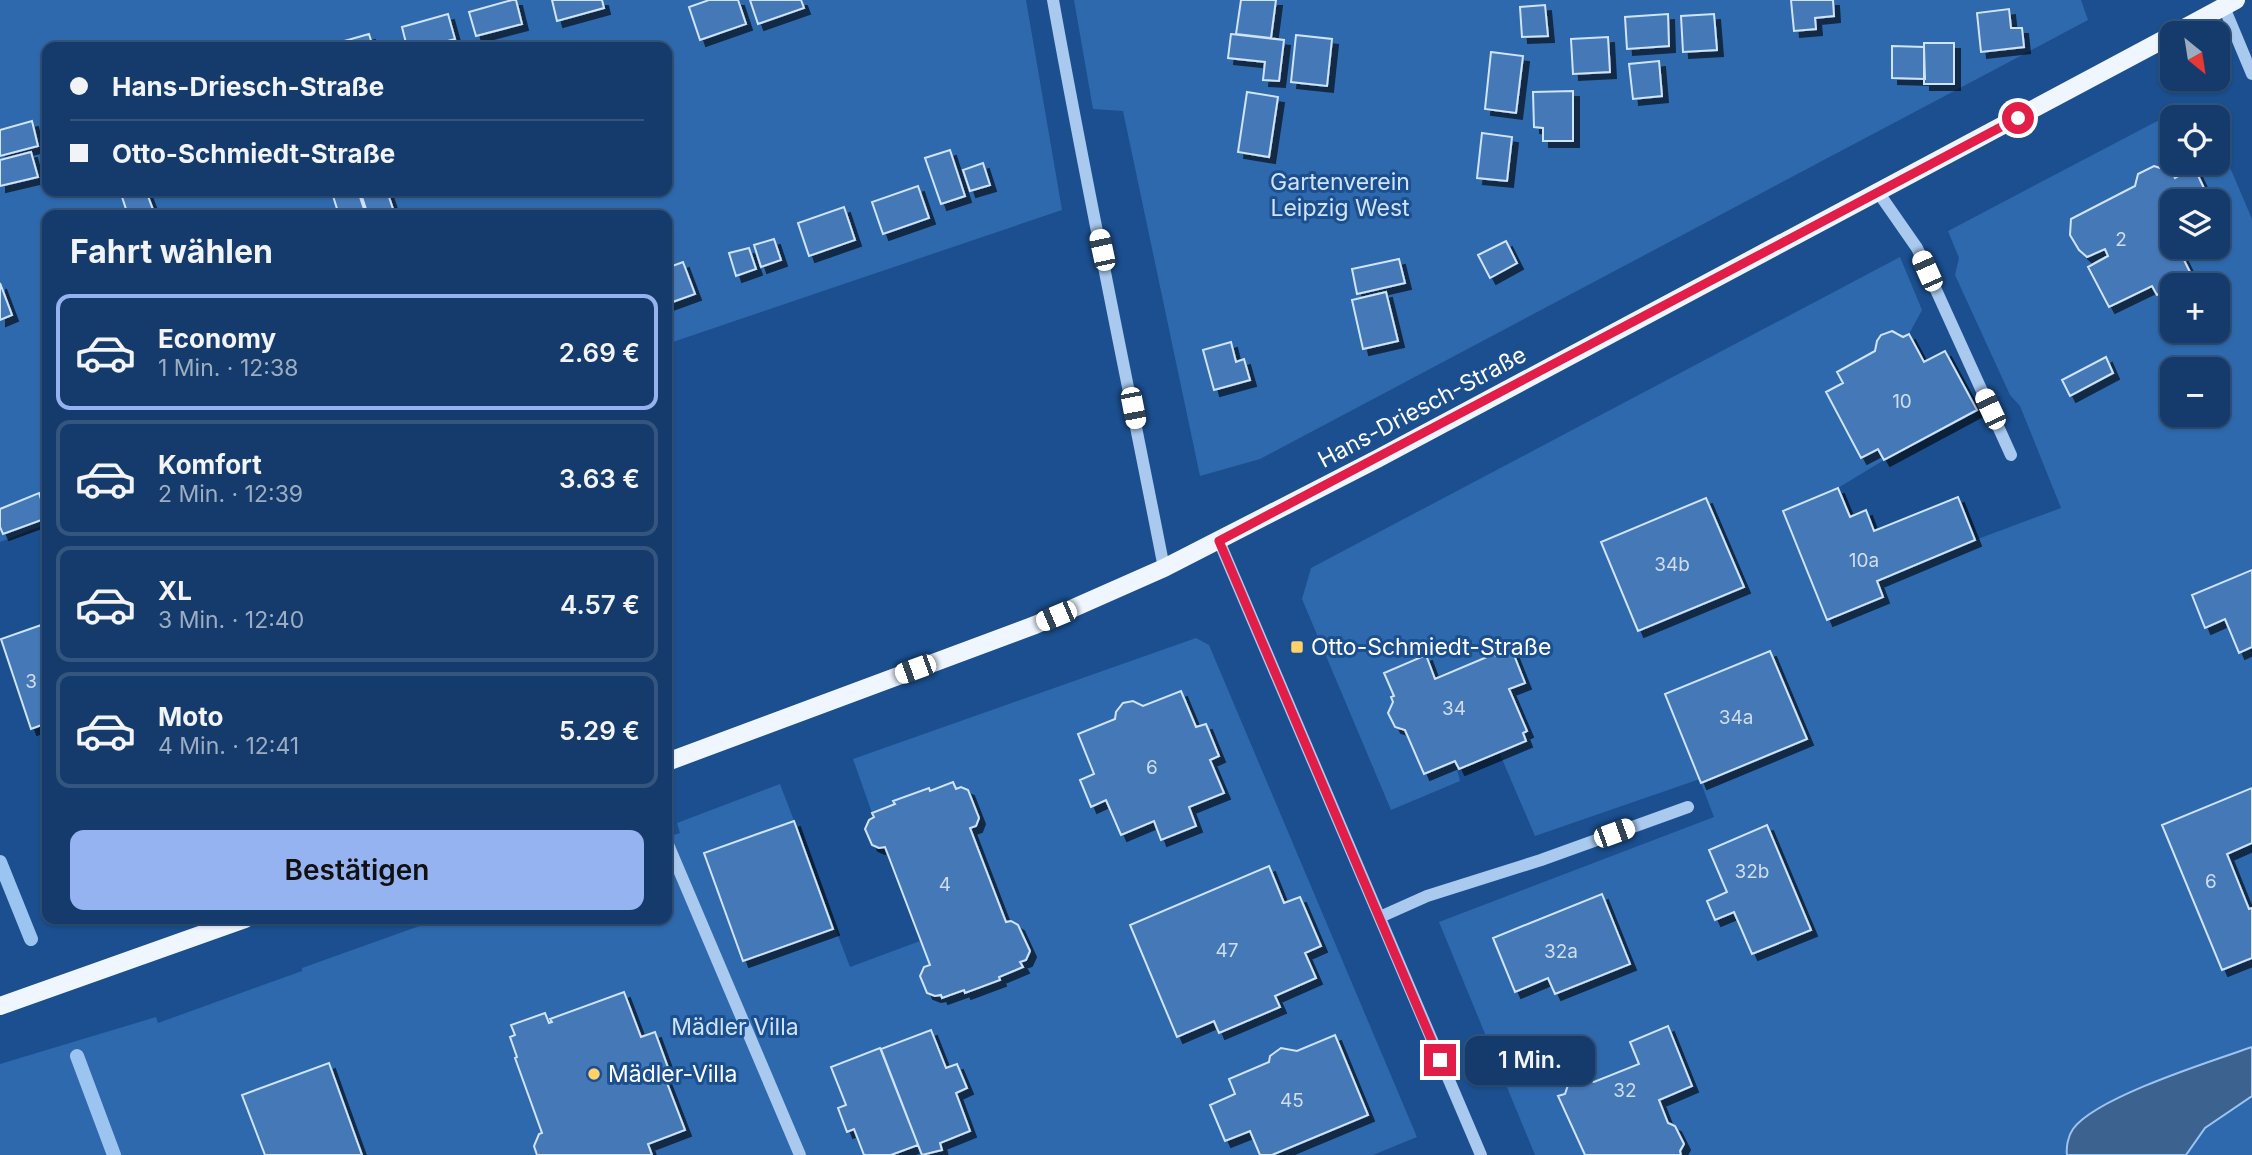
<!DOCTYPE html>
<html lang="de">
<meta charset="utf-8">
<style>
body{margin:0;font-family:Inter,sans-serif;background:#214673;color:#f1f3f6;height:100vh;display:flex;flex-direction:column;font-size:26px;white-space:nowrap}
*{box-sizing:border-box;margin:0}
p{font-size:23px;color:#9dadc1}
.icon{flex:none;width:38px;height:38px;fill:none;stroke:currentColor;stroke-width:2;stroke-linecap:round;stroke-linejoin:round}
.map{position:relative;flex:1;overflow:hidden}
.panel{position:absolute;left:42px;top:210px;width:630px;height:714px;display:flex;flex-direction:column;background:#143b6b;border-radius:14px;box-shadow:0 2px 5px #0004,0 0 0 2px #33557e}
.panel>*{flex:none}
.guide{position:absolute;left:42px;top:42px;width:630px;height:154px;border-radius:14px;box-shadow:0 2px 5px #0004,0 0 0 2px #33557e;display:grid;align-content:center;height:154px;padding:0 28px;background:#143b6b}
.needle{width:46px;rotate:150deg}
.fabs{position:absolute;left:2160px;top:21px;display:grid;gap:14px}
.fabs a{display:grid;place-items:center;width:70px;height:70px;border-radius:14px;background:#143b6b;box-shadow:0 2px 5px #0004,0 0 0 2px #33557e;font-size:35px}
.end{position:absolute;width:32px;height:32px;margin:-16px;border:9px solid #e11d48;background:#fff;box-shadow:0 0 0 4px #fff}
.from{border-radius:50%}
.bubble{position:absolute;height:49px;border-radius:14px;background:#143b6b;box-shadow:0 2px 5px #0004,0 0 0 2px #33557e;font-size:23px;font-weight:600;line-height:49px;text-align:center}
.car{position:absolute;width:21px;height:42px;margin:-21px -10px;border-radius:9px;box-shadow:0 0 5px 2px #0007;background:linear-gradient(#fff 24%,#345 0 40%,#fff 0 76%,#345 0 86%,#fff 0)}
.guide b{display:flex;align-items:center;gap:24px;height:66px;font-size:26px}
.guide b+b{border-top:2px solid #33557e}
.guide i{width:18px;height:18px;background:#f1f3f6}
ul{padding:0;list-style:none}
li{display:flex;align-items:center;gap:21px;height:116px;margin:0 14px 10px;padding:0 14px;border:4px solid #33557e;border-radius:14px}
li div{flex:1}
li b{display:block;font-size:26px}
li em{font-style:normal;font-weight:600}
li.on{border-color:#95b2f1}
li>.icon{width:63px;height:63px;stroke-width:1.5}
h2{padding:0 28px;font-size:32px;line-height:84px}
.cta{display:flex;gap:14px;margin-top:auto;padding:14px 28px}
.cta a{flex:1;height:80px;border-radius:14px;background:#95b2f1;color:#111;font-size:28px;font-weight:600;line-height:80px;text-align:center}
.map>svg:first-child{display:block}
.green{fill:#2e69ad;fill-rule:evenodd}
.water{fill:#3c6290;stroke:#9cc4f0;stroke-width:2}
.lines{fill:none;stroke-linecap:round;stroke-linejoin:round}
.stream{stroke:#9cc4f0;stroke-width:14}
.building{fill:#4478b7;stroke:#cfe3fa;stroke-width:2;filter:url(#shadow)}
.minor{stroke:#a9c9ee;stroke-width:12}
.major{stroke:#f0f6ff;stroke-width:18}
.route{stroke:#e11d48;stroke-width:9}
.poi-dot{fill:#ffd166;stroke:#1b4f8f;stroke-width:2.5}
.labels{text-anchor:middle;stroke-width:6;stroke-linejoin:round;paint-order:stroke}
.number-label{font-size:19px;fill:#d0dded}
.park-label{font-size:23px;fill:#cfe3fa;stroke:#1b4f8f}
.street-label{font-size:23px;fill:#fff;stroke:#1b4f8f}
.poi-label{font-size:23px;fill:#fff;stroke:#1b4f8f;text-anchor:start}
</style>
<div class="map">
<svg width="2252" height="1155" viewBox="0 0 2252 1155">
<defs>
<filter id="shadow"><feDropShadow dx="6" dy="6" stdDeviation="0" flood-color="#0009"/></filter>
</defs>
<rect width="100%" height="100%" fill="#1b4f8f"/>
<path class="green" d="M 0,0 L 1026,0 L 1062,210 L 667,344 L 667,215 L 47,215 L 47,524 L 0,542 ZM 47,47 L 667,47 L 667,191 L 47,191 Z
M 1074,0 L 2081,0 L 2088,20 L 1260,459 L 1200,476 L 1123,111 L 1093,109 Z
M 2184,107 L 2200,110 L 2208,117 L 2172,117 L 2172,163 L 2217,163 L 2217,137 L 2252,219 L 2252,788 L 2162,825 L 2221,970 L 2252,958 L 2252,1155 L 1681,1155 L 1680,1151 L 1684,1144 L 1675,1126 L 1668,1123 L 1659,1100 L 1692,1086 L 1668,1026 L 1630,1042 L 1639,1064 L 1594,1082 L 1583,1078 L 1568,1085 L 1565,1094 L 1558,1096 L 1585,1155 L 1535,1155 L 1439,922 L 1714,817 L 1701,783 L 1807,739 L 1770,651 L 1665,694 L 1700,779 L 1535,836 L 1499,752 L 1526,741 L 1523,733 L 1527,731 L 1509,689 L 1525,683 L 1512,650 L 1496,656 L 1494,654 L 1435,679 L 1425,655 L 1384,673 L 1394,696 L 1388,713 L 1395,727 L 1405,730 L 1423,774 L 1455,761 L 1460,781 L 1391,810 L 1302,599 L 1311,568 L 1900,257 L 1922,310 L 1909,334 L 1903,337 L 1898,332 L 1885,332 C 1877,339 1879,343 1875,351 C 1870,363 1838,386 1826,392 L 1862,457 L 1878,449 L 1884,460 L 1838,488 L 1783,511 L 1827,619 L 1883,597 L 1877,581 L 1975,540 L 2061,508 L 2020,406 L 2010,395 L 1955,275 L 1959,258 L 1948,231 ZM 2172,201 L 2217,201 L 2217,247 L 2172,247 ZM 2172,285 L 2217,285 L 2217,331 L 2172,331 ZM 2172,369 L 2217,369 L 2217,415 L 2172,415 ZM 1706,498 L 1744,587 L 1638,631 L 1601,542 ZM 1709,850 L 1811,930 L 1752,954 L 1734,912 L 1715,920 L 1707,901 L 1727,892 ZM 1602,894 L 1629,964 L 1555,994 L 1548,978 L 1515,991 L 1493,938 Z
M 1196,638 L 1209,645 L 1417,1137 L 1373,1155 L 928,1155 L 942,1150 L 940,1143 L 970,1131 L 956,1093 L 966,1088 L 957,1064 L 946,1068 L 931,1030 L 882,1048 L 923,1155 L 0,1155 L 0,1064 L 156,1017 L 158,1023 L 302,971 L 302,968 L 439,919 L 667,919 L 667,837 L 680,833 L 677,823 L 780,784 L 850,967 L 920,941 L 930,965 L 927,993 L 935,996 L 941,995 L 942,998 L 964,990 L 966,993 L 999,980 L 999,977 L 1022,968 L 1020,962 L 1026,960 L 1029,951 L 1018,925 L 1006,922 L 970,828 L 976,826 L 979,818 L 968,791 L 956,789 L 953,782 L 930,791 L 928,788 L 894,800 L 895,804 L 872,813 L 853,759 Z
M 2252,843 L 2252,908 L 2249,909 L 2227,854 Z"/>
<path class="water" d="M 2252,1047 L 2252,1096 L 2205,1128 L 2186,1155 L 2067,1155 C 2066,1147 2068,1136 2073,1129 C 2096,1097 2212,1061 2252,1047 Z"/>
<g class="lines">
<path class="stream" d="M 0,862 L 31,939
M 77,1056 L 114,1155"/>
</g>
<path class="building" d="M 512,0 L 516,0 L 522,24 L 476,36 L 469,12 Z
M 552,0 L 602,0 L 604,8 L 557,21 Z
M 709,0 L 738,0 L 746,24 L 700,40 L 689,7 Z
M 750,0 L 801,0 L 804,8 L 758,24 Z
M 1241,0 L 1276,0 L 1271,38 L 1236,34 Z
M 1791,0 L 1833,0 L 1834,16 L 1815,18 L 1816,29 L 1794,31 Z
M 1545,5 L 1548,36 L 1522,37 L 1520,7 Z
M 2009,9 L 2011,28 L 2022,28 L 2024,47 L 1981,52 L 1977,13 Z
M 448,14 L 455,39 L 425,47 L 407,47 L 402,27 Z
M 1668,14 L 1669,46 L 1627,49 L 1625,17 Z
M 1714,14 L 1717,50 L 1683,52 L 1681,16 Z
M 369,34 L 373,47 L 323,47 Z
M 1231,34 L 1284,40 L 1279,81 L 1263,80 L 1265,62 L 1228,58 Z
M 1296,35 L 1332,39 L 1327,86 L 1291,82 Z
M 1608,37 L 1610,72 L 1573,74 L 1571,39 Z
M 1924,43 L 1954,43 L 1954,84 L 1924,84 Z
M 1892,46 L 1924,47 L 1925,79 L 1892,78 Z
M 1491,52 L 1523,56 L 1516,113 L 1485,109 Z
M 1659,61 L 1662,96 L 1633,99 L 1629,64 Z
M 1573,91 L 1573,141 L 1543,141 L 1543,128 L 1534,127 L 1533,92 Z
M 1247,92 L 1278,97 L 1269,157 L 1238,152 Z
M 32,121 L 38,146 L 0,156 L 0,130 Z
M 1482,133 L 1512,137 L 1507,181 L 1477,178 Z
M 47,146 L 47,167 L 42,148 Z
M 950,150 L 965,196 L 941,204 L 925,158 Z
M 31,152 L 38,177 L 0,186 L 0,160 Z
M 983,163 L 990,185 L 970,191 L 963,170 Z
M 2154,166 L 2166,170 L 2170,168 L 2175,178 L 2194,167 L 2210,201 L 2172,201 L 2172,247 L 2190,247 L 2180,252 L 2193,278 L 2178,285 L 2172,285 L 2172,288 L 2157,295 L 2152,286 L 2109,307 L 2088,267 L 2108,256 L 2105,249 L 2087,257 L 2079,250 L 2070,235 L 2071,219 L 2135,186 L 2138,174 Z
M 918,186 L 929,218 L 883,234 L 872,202 Z
M 141,191 L 146,191 L 155,215 L 128,215 L 122,197 Z
M 348,191 L 358,191 L 366,215 L 339,215 L 333,196 Z
M 360,191 L 387,191 L 395,215 L 368,215 Z
M 844,207 L 855,240 L 809,256 L 798,223 Z
M 774,239 L 781,260 L 761,267 L 754,245 Z
M 1506,241 L 1517,263 L 1490,278 L 1478,255 Z
M 749,248 L 756,269 L 736,276 L 729,253 Z
M 1399,259 L 1405,283 L 1357,294 L 1352,269 Z
M 683,262 L 695,294 L 667,304 L 667,268 Z
M 0,283 L 12,315 L 0,320 Z
M 1386,292 L 1398,341 L 1363,349 L 1352,300 Z
M 1892,331 L 1903,337 L 1909,334 L 1924,362 L 1945,351 L 1977,410 L 1884,460 L 1878,449 L 1861,458 L 1826,392 L 1843,383 L 1837,372 L 1875,351 L 1877,341 L 1881,335 Z
M 1231,342 L 1236,362 L 1244,359 L 1250,380 L 1214,390 L 1203,350 Z
M 2106,357 L 2113,373 L 2070,396 L 2062,380 Z
M 1838,488 L 1850,517 L 1866,510 L 1874,531 L 1958,497 L 1975,540 L 1877,581 L 1883,597 L 1827,620 L 1783,511 Z
M 39,493 L 47,518 L 3,534 L 0,527 L 0,509 Z
M 1706,498 L 1744,587 L 1638,631 L 1601,542 Z
M 2252,570 L 2252,647 L 2239,653 L 2225,619 L 2205,628 L 2192,595 Z
M 47,623 L 47,723 L 31,729 L 1,639 Z
M 1512,650 L 1525,683 L 1509,689 L 1527,731 L 1523,733 L 1526,741 L 1459,769 L 1455,761 L 1424,774 L 1405,730 L 1395,727 L 1388,713 L 1393,702 L 1391,697 L 1394,696 L 1384,673 L 1426,655 L 1435,679 L 1494,654 L 1496,656 Z
M 1770,651 L 1807,739 L 1701,783 L 1665,694 Z
M 1181,691 L 1196,727 L 1206,724 L 1219,756 L 1210,760 L 1224,793 L 1189,807 L 1196,826 L 1161,840 L 1154,821 L 1121,835 L 1106,800 L 1091,807 L 1080,780 L 1094,774 L 1078,734 L 1115,719 L 1116,712 L 1123,703 L 1133,701 L 1143,706 Z
M 953,782 L 956,789 L 961,787 L 968,790 L 979,818 L 976,826 L 970,828 L 1006,922 L 1011,921 L 1018,925 L 1030,951 L 1026,960 L 1020,962 L 1023,967 L 999,977 L 1000,980 L 965,993 L 964,990 L 942,998 L 941,995 L 935,996 L 927,993 L 920,976 L 924,967 L 930,965 L 885,847 L 879,848 L 872,845 L 865,829 L 869,820 L 874,817 L 872,813 L 895,804 L 893,801 L 929,788 L 930,791 Z
M 2252,788 L 2252,843 L 2227,854 L 2249,909 L 2252,908 L 2252,958 L 2222,970 L 2162,825 Z
M 794,821 L 833,929 L 743,961 L 704,853 Z
M 1767,825 L 1811,930 L 1752,954 L 1734,912 L 1715,920 L 1707,901 L 1727,892 L 1709,850 Z
M 1269,866 L 1284,903 L 1300,897 L 1321,946 L 1305,953 L 1316,978 L 1275,996 L 1280,1007 L 1219,1033 L 1214,1021 L 1177,1037 L 1130,925 Z
M 1602,894 L 1630,964 L 1555,994 L 1548,978 L 1515,992 L 1493,938 Z
M 624,992 L 641,1037 L 655,1032 L 670,1073 L 664,1075 L 685,1130 L 648,1144 L 652,1155 L 537,1155 L 534,1146 L 539,1134 L 542,1133 L 515,1058 L 517,1057 L 510,1037 L 515,1035 L 511,1025 L 545,1013 L 549,1023 L 552,1022 L 550,1019 Z
M 1668,1026 L 1692,1086 L 1659,1100 L 1668,1123 L 1675,1126 L 1684,1144 L 1680,1151 L 1681,1155 L 1585,1155 L 1558,1096 L 1565,1094 L 1568,1085 L 1584,1078 L 1594,1082 L 1639,1064 L 1630,1042 Z
M 931,1030 L 946,1068 L 957,1064 L 967,1088 L 956,1093 L 970,1131 L 940,1143 L 942,1150 L 922,1155 L 881,1049 Z
M 1335,1035 L 1368,1115 L 1272,1155 L 1260,1155 L 1250,1131 L 1225,1141 L 1210,1105 L 1235,1094 L 1229,1079 L 1269,1062 L 1270,1056 L 1281,1048 L 1297,1051 Z
M 880,1048 L 918,1145 L 891,1155 L 864,1155 L 854,1129 L 847,1132 L 838,1108 L 846,1105 L 831,1067 Z
M 329,1063 L 362,1155 L 265,1155 L 242,1095 Z"/>
<g class="lines">
<path class="minor" d="M 1053,0 C 1087,190 1127,379 1164,568
M 2224,7 L 2252,74
M 1878,192 L 1917,248 L 2011,455
M 1219,541 L 1481,1155
M 667,842 L 800,1155
M 1380,917 L 1427,896 L 1541,860 L 1688,807"/>
<path class="major" d="M 2175,33 L 2236,0
M 667,762 L 1035,625 L 1164,568 L 1377,459 L 2172,35
M 0,1006 L 245,919"/>
</g>
<g class="lines">
<path class="route" d="M 1440,1060 L 1219,541 L 2018,118"/>
</g>
<g class="poi-dot">
<rect x="1290" y="640" width="14" height="14" rx="3.5"/>
<circle cx="594" cy="1074" r="7"/>
</g>
<g class="labels">
<g class="number-label">
<text x="2121" y="246">2</text>
<text x="1902" y="408">10</text>
<text x="1864" y="567">10a</text>
<text x="1672" y="571">34b</text>
<text x="31" y="688">3</text>
<text x="1454" y="715">34</text>
<text x="1736" y="724">34a</text>
<text x="1152" y="774">6</text>
<text x="1752" y="878">32b</text>
<text x="2211" y="888">6</text>
<text x="945" y="891">4</text>
<text x="1227" y="957">47</text>
<text x="1561" y="958">32a</text>
<text x="1625" y="1097">32</text>
<text x="1292" y="1107">45</text>
</g>
<g class="park-label">
<text x="1340" y="190">Gartenverein<tspan x="1340" dy="26">Leipzig West</tspan></text>
<text x="735" y="1035">Mädler Villa</text>
</g>
<g class="street-label">
<text transform="translate(1422 407) rotate(-28)" y="8">Hans-Driesch-Straße</text>
</g>
<g class="poi-label">
<text x="1311" y="655">Otto-Schmiedt-Straße</text>
<text x="608" y="1082">Mädler-Villa</text>
</g>
</g>
</svg>
<div class="fabs">
<a><svg class="needle" viewBox="-14 -14 28 28"><path d="M0-13l5 13h-10z" fill="#e53935"/><path d="M0 13l5-13h-10z" fill="#9dadc1"/></svg></a>
<a><svg class="icon" aria-label="locate" viewBox="0 0 24 24"><circle cx="12" cy="12" r="6"/><path d="M12 2v4M12 18v4M2 12h4M18 12h4"/></svg></a>
<a><svg class="icon" aria-label="layers" viewBox="0 0 24 24"><path d="M12 4l9 5-9 5-9-5zM3 14l9 5 9-5"/></svg></a>
<a>+</a>
<a>−</a>
</div>
<i class="end from" style="left:2018px;top:118px"></i>
<i class="end" style="left:1440px;top:1060px"></i>
<div class="bubble" style="left:1465px;top:1036px;width:130px">1 Min.</div>
<i class="car" style="left:1102px;top:250px;rotate:348deg"></i>
<i class="car" style="left:1927px;top:271px;rotate:336deg"></i>
<i class="car" style="left:1133px;top:408px;rotate:169deg"></i>
<i class="car" style="left:1990px;top:409px;rotate:335deg"></i>
<i class="car" style="left:1056px;top:616px;rotate:247deg"></i>
<i class="car" style="left:915px;top:669px;rotate:250deg"></i>
<i class="car" style="left:1614px;top:833px;rotate:70deg"></i>
<div class="guide">
<b><i class="from"></i>Hans-Driesch-Straße</b>
<b><i></i>Otto-Schmiedt-Straße</b>
</div>
<section class="panel">
<h2>Fahrt wählen</h2>
<ul>
<li class="on"><svg class="icon" aria-label="car" viewBox="0 0 24 24"><path d="M5 17H2v-5l4-1 3-4h7l3 4 3 1v5h-3M9 17h6M6 11h13"/><circle cx="7" cy="17" r="2"/><circle cx="17" cy="17" r="2"/></svg><div><b>Economy</b><p>1 Min. · 12:38</p></div><em>2.69 €</em></li>
<li><svg class="icon" aria-label="car" viewBox="0 0 24 24"><path d="M5 17H2v-5l4-1 3-4h7l3 4 3 1v5h-3M9 17h6M6 11h13"/><circle cx="7" cy="17" r="2"/><circle cx="17" cy="17" r="2"/></svg><div><b>Komfort</b><p>2 Min. · 12:39</p></div><em>3.63 €</em></li>
<li><svg class="icon" aria-label="car" viewBox="0 0 24 24"><path d="M5 17H2v-5l4-1 3-4h7l3 4 3 1v5h-3M9 17h6M6 11h13"/><circle cx="7" cy="17" r="2"/><circle cx="17" cy="17" r="2"/></svg><div><b>XL</b><p>3 Min. · 12:40</p></div><em>4.57 €</em></li>
<li><svg class="icon" aria-label="car" viewBox="0 0 24 24"><path d="M5 17H2v-5l4-1 3-4h7l3 4 3 1v5h-3M9 17h6M6 11h13"/><circle cx="7" cy="17" r="2"/><circle cx="17" cy="17" r="2"/></svg><div><b>Moto</b><p>4 Min. · 12:41</p></div><em>5.29 €</em></li>
</ul>
<div class="cta"><a>Bestätigen</a></div>
</section>
</div>
